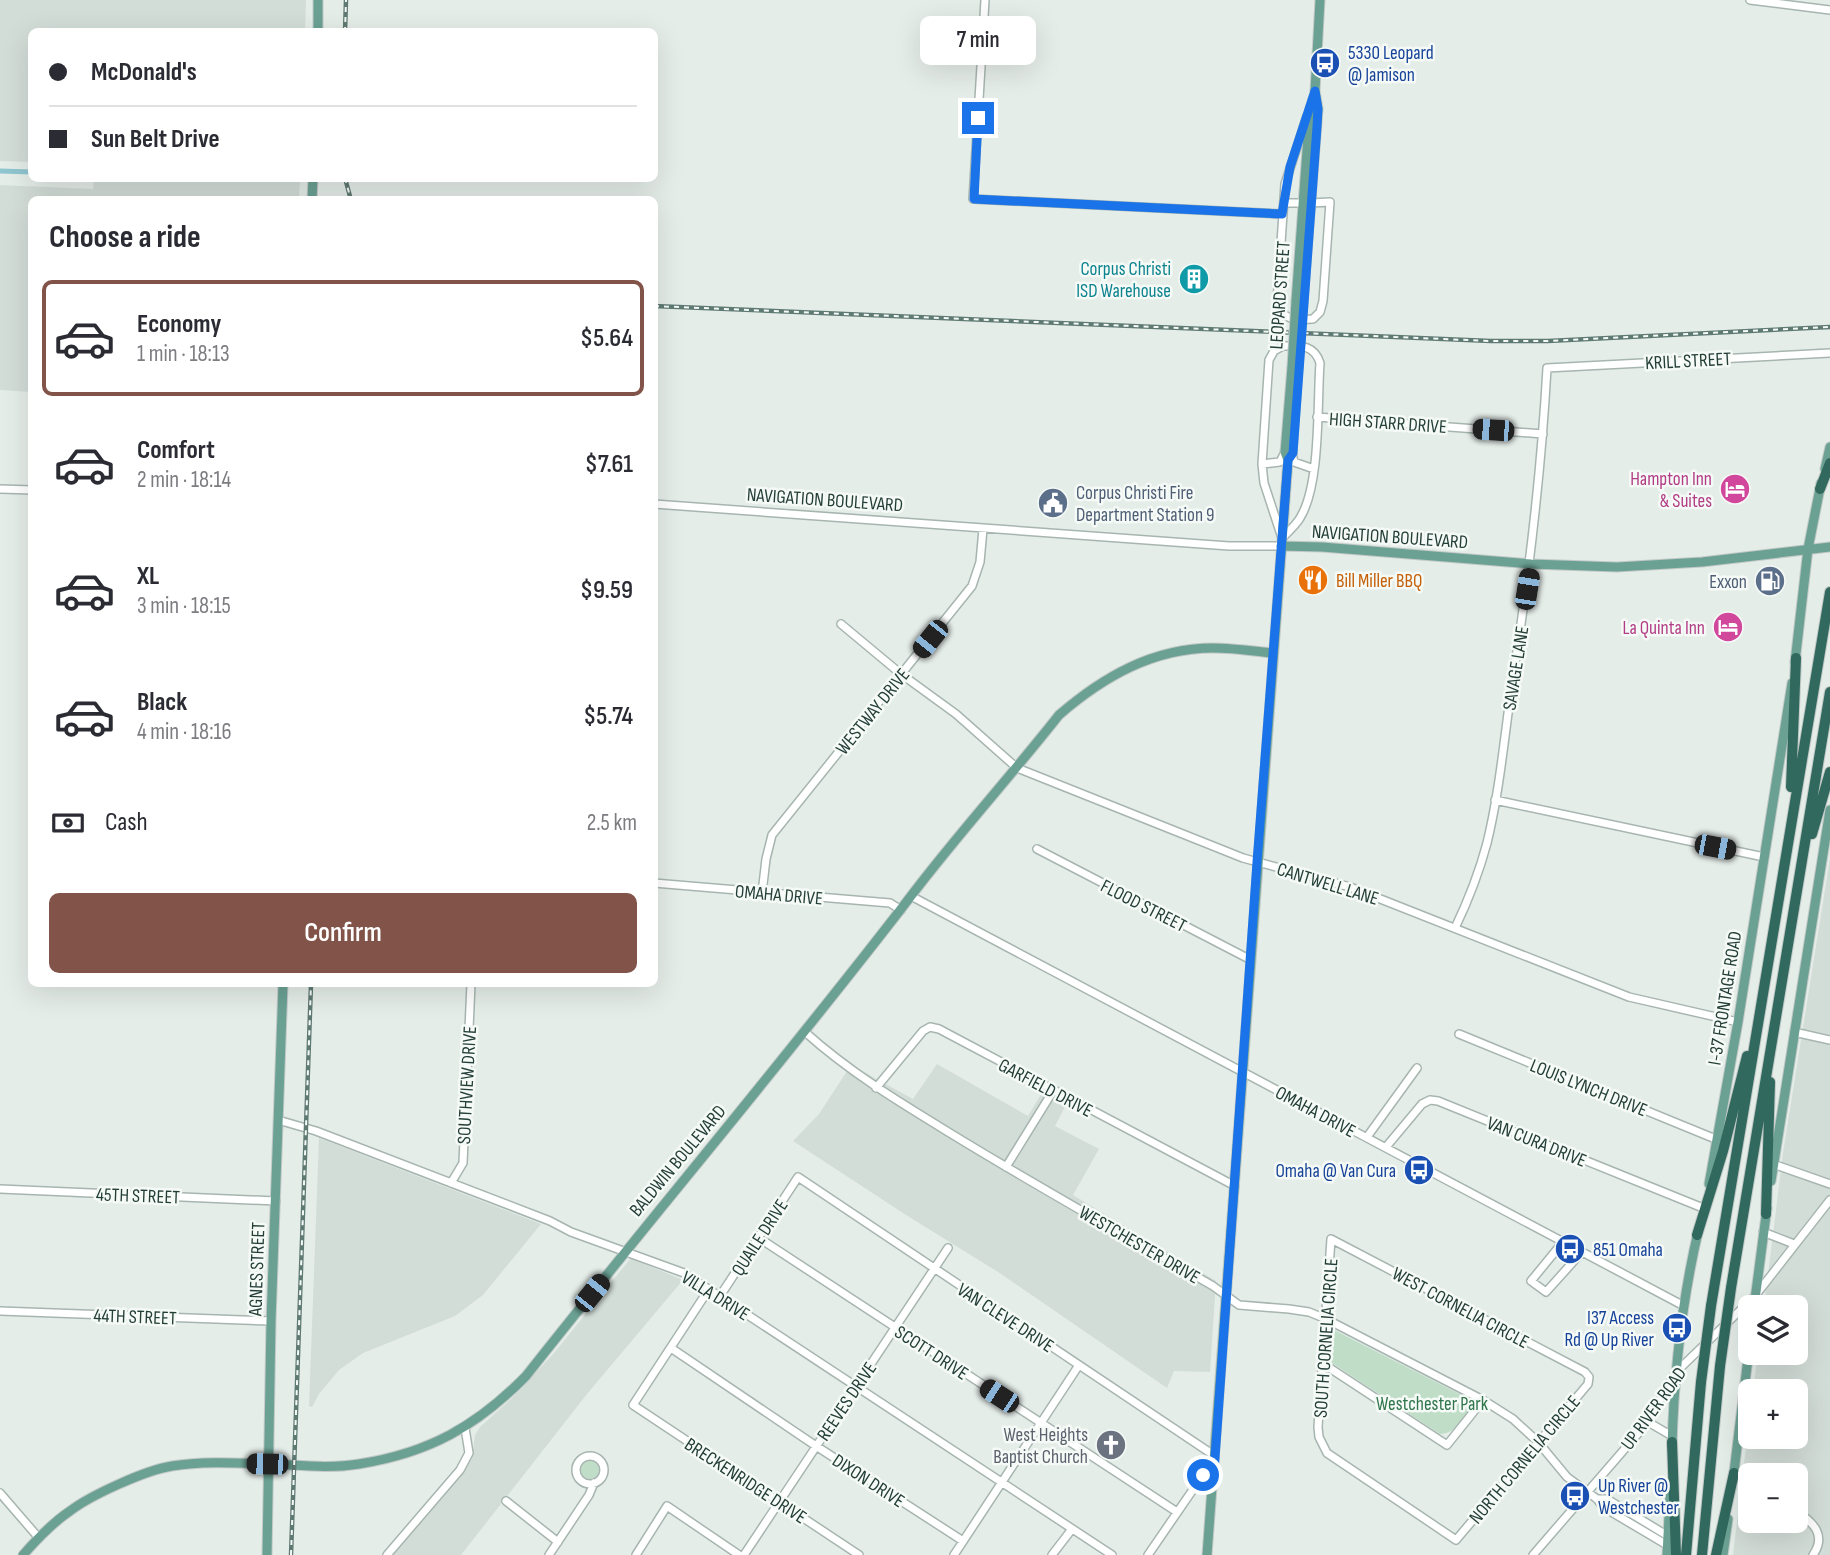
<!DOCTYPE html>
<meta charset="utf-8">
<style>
body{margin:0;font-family:"Sofia Sans Condensed",sans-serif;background:#f7f7f7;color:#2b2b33;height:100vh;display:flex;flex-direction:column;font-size:26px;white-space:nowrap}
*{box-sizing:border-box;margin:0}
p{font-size:23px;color:#7c7c81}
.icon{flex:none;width:38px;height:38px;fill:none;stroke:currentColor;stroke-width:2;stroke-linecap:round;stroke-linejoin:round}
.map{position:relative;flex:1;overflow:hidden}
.details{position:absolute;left:28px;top:196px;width:630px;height:791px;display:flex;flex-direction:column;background:#fff;border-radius:10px;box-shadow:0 7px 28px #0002}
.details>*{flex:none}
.banner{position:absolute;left:28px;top:28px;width:630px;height:154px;border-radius:10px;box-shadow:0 7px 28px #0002;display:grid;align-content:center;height:154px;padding:0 21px;background:#fff}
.controls{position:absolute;left:1738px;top:1295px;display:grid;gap:14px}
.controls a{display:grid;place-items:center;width:70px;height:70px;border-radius:10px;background:#fff;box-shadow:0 7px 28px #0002;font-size:35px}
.end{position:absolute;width:32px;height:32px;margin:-16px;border:9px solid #1a73e8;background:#fff;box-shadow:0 0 0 4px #fff}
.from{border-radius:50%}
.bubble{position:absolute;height:49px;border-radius:10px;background:#fff;box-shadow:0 7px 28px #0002;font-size:23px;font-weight:600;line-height:49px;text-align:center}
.car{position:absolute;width:21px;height:42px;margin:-21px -10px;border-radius:9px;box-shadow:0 0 5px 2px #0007;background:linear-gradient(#222 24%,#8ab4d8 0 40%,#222 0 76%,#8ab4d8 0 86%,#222 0)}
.banner b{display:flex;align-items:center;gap:24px;height:66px;font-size:26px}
.banner b+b{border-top:2px solid #e1e1e2}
.banner i{width:18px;height:18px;background:#2b2b33}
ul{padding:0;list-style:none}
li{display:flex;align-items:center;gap:21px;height:116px;margin:0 14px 10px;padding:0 7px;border:4px solid transparent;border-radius:10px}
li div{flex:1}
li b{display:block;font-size:26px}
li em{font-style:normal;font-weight:600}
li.active{border-color:#825449}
li>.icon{width:63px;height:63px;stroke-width:1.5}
h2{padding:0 21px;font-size:32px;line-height:84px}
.pay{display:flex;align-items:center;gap:18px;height:77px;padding:0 21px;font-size:26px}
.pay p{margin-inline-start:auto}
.cta{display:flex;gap:14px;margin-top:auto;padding:14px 21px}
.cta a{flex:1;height:80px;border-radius:10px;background:#825449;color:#fff;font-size:28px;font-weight:600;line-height:80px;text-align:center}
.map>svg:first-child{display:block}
.built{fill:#d3ddd8;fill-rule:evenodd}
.green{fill:#bfddc7}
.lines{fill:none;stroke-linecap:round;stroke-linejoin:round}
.canal{stroke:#8fc5cf;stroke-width:5}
.minor-casing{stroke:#a7b5b0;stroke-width:10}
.major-casing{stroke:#c2c9c7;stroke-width:11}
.highway-casing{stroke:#c2c9c7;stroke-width:12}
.minor{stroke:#fff;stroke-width:7}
.major{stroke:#6ba193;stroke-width:9}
.highway{stroke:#31695e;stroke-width:10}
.rail-casing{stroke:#5f7a73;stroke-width:4.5}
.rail{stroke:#f5faf7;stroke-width:2;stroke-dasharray:5;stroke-linecap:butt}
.major-bridge-casing{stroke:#c2c9c7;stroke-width:11;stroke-linecap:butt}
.highway-bridge-casing{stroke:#c2c9c7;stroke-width:12;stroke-linecap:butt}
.major-bridge{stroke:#6ba193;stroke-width:9}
.highway-bridge{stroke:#31695e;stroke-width:10}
.route{stroke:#1a73e8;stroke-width:9}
.labels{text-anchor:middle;stroke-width:5;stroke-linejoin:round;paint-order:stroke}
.transit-label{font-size:19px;fill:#164399;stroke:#f5faf7;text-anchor:start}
.culture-label{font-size:19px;fill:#0d838f;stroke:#f5faf7;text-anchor:end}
.street-label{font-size:19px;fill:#243e38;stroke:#f5faf7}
.hotel-label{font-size:19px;fill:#b23c85;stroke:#f5faf7;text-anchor:end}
.service-label{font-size:19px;fill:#4e5e75;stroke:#f5faf7;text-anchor:start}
.food-label{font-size:19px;fill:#c56008;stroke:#f5faf7;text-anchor:start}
.park-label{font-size:19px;fill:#30744b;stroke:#f5faf7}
.worship-label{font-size:19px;fill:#5b616d;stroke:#f5faf7;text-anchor:end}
</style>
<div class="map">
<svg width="1830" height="1555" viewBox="0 0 1830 1555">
<rect width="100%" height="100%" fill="#e5ede9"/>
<path class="built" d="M 0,0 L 306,0 L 305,31 L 32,32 L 31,162 L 0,161 Z
M 94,179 L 300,179 L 299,199 L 32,200 L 31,392 L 0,390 L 0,185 L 93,189 Z
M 1830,858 L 1830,1555 L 1733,1555 L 1750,1413 L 1750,1437 L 1796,1437 L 1796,1391 L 1753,1391 L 1758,1353 L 1796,1353 L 1796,1307 L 1764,1307 L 1783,1153 ZM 1750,1475 L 1796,1475 L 1796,1521 L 1750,1521 Z
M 937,1064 L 1028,1116 L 1043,1091 L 1067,1103 L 1055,1126 L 1099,1149 L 1073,1195 L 1216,1281 L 1210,1372 L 1174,1371 L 1167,1388 L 998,1272 L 906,1215 L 793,1141 L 819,1114 L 851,1065 L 913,1099 Z
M 319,1138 L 541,1224 L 483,1295 L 455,1316 L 363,1353 L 339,1370 L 319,1394 L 312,1407 L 309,1406 Z
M 631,1258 L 683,1280 L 587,1394 L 461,1555 L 391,1555 L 472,1459 L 475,1435 L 480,1427 L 511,1399 L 554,1353 Z"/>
<path class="green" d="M 1332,1329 L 1471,1400 L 1474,1404 L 1473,1407 C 1464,1418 1455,1434 1440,1434 L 1329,1361 L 1329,1331 Z
M581 1470a9 9 0 1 1 18 0a9 9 0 1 1-18 0Z"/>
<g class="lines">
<path class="canal" d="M 0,171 L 32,172"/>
<g class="minor-casing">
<path id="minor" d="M 985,0 L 973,199 L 1282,214
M 1750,0 L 1830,10
M 1307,116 L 1285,184 L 1277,302 C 1282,321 1296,320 1313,319 L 1320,312 L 1323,301 L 1330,202 L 1311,203
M 1284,203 L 1304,203
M 1283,346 C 1300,346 1314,344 1320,363 C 1317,404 1321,484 1300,518 C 1296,525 1288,532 1282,538 L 1264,483 L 1262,464 L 1269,360 L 1274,351 Z
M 1317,417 L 1543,434
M 1292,453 L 1294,462 L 1314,469
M 1262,464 L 1280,462 L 1285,452
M 0,489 L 32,490
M 654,504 L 1229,546 L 1281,546
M 841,624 L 901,674 L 956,714 L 1017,768 L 1243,858 L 1350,887 L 1629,997 L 1738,1022
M 1495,800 L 1764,857
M 1037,849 L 1251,960
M 654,883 L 890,903 L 901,910
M 762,893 L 766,859 L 772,835 L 972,586 L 980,562 L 983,529
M 911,896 L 1684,1306
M 1455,928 C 1468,901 1479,873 1487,843 C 1499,794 1504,741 1511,691 C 1528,583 1541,476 1547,368 L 1830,353
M 805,1032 C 855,1077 911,1109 968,1144 C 1049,1193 1131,1239 1213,1286 L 1239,1305 L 1289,1309 L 1309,1312 L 1326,1319 L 1483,1400 L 1513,1419 L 1538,1442 L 1567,1477 L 1597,1499 L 1603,1507 L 1667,1545
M 1794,1032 L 1830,1040
M 1459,1034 L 1718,1140
M 876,1088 L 923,1031 L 930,1027 L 939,1029 L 1235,1186
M 278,1120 L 316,1131 L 550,1221 L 571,1232 L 684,1273 L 1112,1555
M 1367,1137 L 1417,1068
M 1386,1147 L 1422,1104 L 1430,1100 L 1438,1101 L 1703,1208
M 1773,1164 L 1830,1184
M 1006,1167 L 1053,1091
M 451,1183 L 463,1163 L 471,984
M 0,1189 L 276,1201
M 1763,1232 L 1794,1244
M 759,1238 L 1177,1512
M 1331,1239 L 1585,1372 L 1589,1377 L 1588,1384 L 1456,1540 L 1327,1453 L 1319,1437 L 1318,1427 Z
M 1563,1242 L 1531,1281 L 1546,1292 L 1582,1252
M 709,1289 L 633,1405 L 859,1555
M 720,1296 L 798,1177 L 1215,1456
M 0,1311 L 271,1321
M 671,1348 L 816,1446 L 963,1541
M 1322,1363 L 1447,1445 L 1483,1400
M 1648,1422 L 1672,1436
M576 1470a14 14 0 1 1 28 0a14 14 0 1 1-28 0Z
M 1734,1473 L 1750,1483
M 0,1493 L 38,1537
M 1597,1499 L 1607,1499 L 1668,1536
M 506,1501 L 558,1542
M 1796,1511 C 1813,1522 1827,1535 1813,1555
M 387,1555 L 460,1470 L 469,1453 L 465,1428
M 549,1555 L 589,1495 L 594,1483
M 636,1555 L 667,1506 L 739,1555
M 744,1555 L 948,1248
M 954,1555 L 1079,1365
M 1052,1555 L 1072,1529
M 1148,1555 L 1203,1475 L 1214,1471
M 1533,1555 L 1648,1422 L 1675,1373 L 1755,1296 L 1830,1200"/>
</g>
<g class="major-casing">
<path id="major" d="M 318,32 L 318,0
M 312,200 L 313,178
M 1296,301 L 1310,109 L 1314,96
M 1303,302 L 1318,109 L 1315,91 L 1320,0
M 1288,460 L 1285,452 L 1292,367
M 1825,469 L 1830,447
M 1281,546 L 1322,547 L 1531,564 L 1617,567 L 1702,562 L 1830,547
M 1795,662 L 1808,549 L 1821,483
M 1771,1181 L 1830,810
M 1709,1184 L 1738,1022 L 1792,683
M 1754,1307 L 1767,1208
M 1672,1447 C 1674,1373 1682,1299 1699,1228
M 1733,1480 L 1750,1342
M 23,1555 C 37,1539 52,1523 70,1511 C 91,1495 146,1470 172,1466 C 203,1461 237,1463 268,1464 C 298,1465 329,1469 359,1464 C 429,1453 477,1426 526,1376 C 653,1215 786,1059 911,896 C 958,834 1011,776 1059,715 C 1103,677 1153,648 1213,648 C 1233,648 1253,651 1272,653
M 267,1555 L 271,1321 L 283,984
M 1207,1555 L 1288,460 L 1292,453 L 1298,367
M 1667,1555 L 1670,1496
M 1723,1555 L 1728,1519"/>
</g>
<g class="highway-casing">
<path id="highway" d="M 1820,489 L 1830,463
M 1791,787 L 1796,658
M 1812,834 L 1830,772
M 1766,1214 L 1770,1082
M 1697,1235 L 1723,1151 L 1747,1056
M 1731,1288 L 1830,692
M 1711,1306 L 1830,592
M 1672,1442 L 1676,1555
M 1686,1555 L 1701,1382
M 1702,1555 L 1720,1366
M 1716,1555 L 1734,1473"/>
</g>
<use href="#minor" class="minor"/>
<use href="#major" class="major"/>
<use href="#highway" class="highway"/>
<g class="rail-casing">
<path id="rail" d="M 345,32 L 346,0
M 345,178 L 351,200
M 654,306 L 1491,341 L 1548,341 L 1830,327
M 291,1555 L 311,984"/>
</g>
<use href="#rail" class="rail"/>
<g class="major-bridge-casing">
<path id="major-bridge" d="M 1292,367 L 1296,301
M 1298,367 L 1303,302"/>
</g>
<g class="highway-bridge-casing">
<path id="highway-bridge" d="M 1720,1366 L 1731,1288
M 1701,1382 L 1711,1306"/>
</g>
<use href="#major-bridge" class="major-bridge"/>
<use href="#highway-bridge" class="highway-bridge"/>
</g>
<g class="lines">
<path class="route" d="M 978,118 L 974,199 L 1282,214 L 1290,167 L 1315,91 L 1318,109 L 1317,127 L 1293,453 L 1288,460 L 1257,862 L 1217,1430 L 1214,1471 L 1203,1475"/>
</g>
<defs>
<g id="bus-disc" transform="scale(1.575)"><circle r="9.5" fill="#1a4fb4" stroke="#f5faf7"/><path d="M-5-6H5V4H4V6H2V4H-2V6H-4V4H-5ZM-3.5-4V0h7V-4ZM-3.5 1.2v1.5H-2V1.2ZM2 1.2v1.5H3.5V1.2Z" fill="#fff"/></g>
<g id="building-disc" transform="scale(1.575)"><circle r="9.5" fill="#0f9aa8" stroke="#f5faf7"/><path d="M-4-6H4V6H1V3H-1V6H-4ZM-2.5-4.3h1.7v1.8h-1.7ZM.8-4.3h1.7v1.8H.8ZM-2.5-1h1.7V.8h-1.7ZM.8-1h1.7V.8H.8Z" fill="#fff"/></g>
<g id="hotel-disc" transform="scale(1.575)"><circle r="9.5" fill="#d1479c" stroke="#f5faf7"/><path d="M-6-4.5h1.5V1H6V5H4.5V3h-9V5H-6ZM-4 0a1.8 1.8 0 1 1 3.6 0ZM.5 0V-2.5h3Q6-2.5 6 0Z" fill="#fff"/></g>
<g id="civic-disc" transform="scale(1.575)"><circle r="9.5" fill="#5c6f8a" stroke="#f5faf7"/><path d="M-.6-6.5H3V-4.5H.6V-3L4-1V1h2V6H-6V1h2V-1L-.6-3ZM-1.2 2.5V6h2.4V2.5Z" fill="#fff"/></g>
<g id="restaurant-disc" transform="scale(1.575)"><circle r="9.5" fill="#e8710a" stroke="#f5faf7"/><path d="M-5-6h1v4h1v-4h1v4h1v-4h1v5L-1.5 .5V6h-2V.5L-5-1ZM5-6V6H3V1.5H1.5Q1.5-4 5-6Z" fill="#fff"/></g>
<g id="fuel-disc" transform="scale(1.575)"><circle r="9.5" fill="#5c6f8a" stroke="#f5faf7"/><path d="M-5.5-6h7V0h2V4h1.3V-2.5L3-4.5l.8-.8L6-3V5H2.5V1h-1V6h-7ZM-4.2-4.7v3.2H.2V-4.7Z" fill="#fff"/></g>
<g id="church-disc" transform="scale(1.575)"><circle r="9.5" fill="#6b7280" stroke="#f5faf7"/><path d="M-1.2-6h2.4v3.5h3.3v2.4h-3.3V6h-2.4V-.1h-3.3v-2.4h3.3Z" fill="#fff"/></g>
</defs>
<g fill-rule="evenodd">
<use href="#bus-disc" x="1325" y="63"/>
<use href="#building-disc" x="1194" y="279"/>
<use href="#hotel-disc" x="1735" y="489"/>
<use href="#civic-disc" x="1053" y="503"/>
<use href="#restaurant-disc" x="1313" y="580"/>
<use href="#fuel-disc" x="1770" y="581"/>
<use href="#hotel-disc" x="1728" y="627"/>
<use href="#bus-disc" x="1419" y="1170"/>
<use href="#bus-disc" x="1570" y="1249"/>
<use href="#bus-disc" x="1677" y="1328"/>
<use href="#church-disc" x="1111" y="1445"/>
<use href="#bus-disc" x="1575" y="1496"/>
</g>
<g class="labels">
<g class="transit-label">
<text x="1348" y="59">5330 Leopard<tspan x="1348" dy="22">@ Jamison</tspan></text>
<text x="1396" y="1177" text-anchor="end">Omaha @ Van Cura</text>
<text x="1593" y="1256">851 Omaha</text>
<text x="1654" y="1324" text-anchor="end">I37 Access<tspan x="1654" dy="22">Rd @ Up River</tspan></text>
<text x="1598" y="1492">Up River @<tspan x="1598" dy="22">Westchester</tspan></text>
</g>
<g class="culture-label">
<text x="1171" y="275">Corpus Christi<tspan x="1171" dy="22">ISD Warehouse</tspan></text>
</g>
<g class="street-label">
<text transform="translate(1279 295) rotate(-86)" y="7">LEOPARD STREET</text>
<text transform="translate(1688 360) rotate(-3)" y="7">KRILL STREET</text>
<text transform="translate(1388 422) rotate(4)" y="7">HIGH STARR DRIVE</text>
<text transform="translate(825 499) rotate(4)" y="7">NAVIGATION BOULEVARD</text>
<text transform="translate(1390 536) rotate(4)" y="7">NAVIGATION BOULEVARD</text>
<text transform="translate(1515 668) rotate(-81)" y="7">SAVAGE LANE</text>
<text transform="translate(872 711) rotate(-51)" y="7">WESTWAY DRIVE</text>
<text transform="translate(1328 883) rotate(17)" y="7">CANTWELL LANE</text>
<text transform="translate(779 894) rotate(5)" y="7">OMAHA DRIVE</text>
<text transform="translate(1144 905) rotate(27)" y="7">FLOOD STREET</text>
<text transform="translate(1724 998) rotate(-81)" y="7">I-37 FRONTAGE ROAD</text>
<text transform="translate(466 1085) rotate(-87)" y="7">SOUTHVIEW DRIVE</text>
<text transform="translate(1046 1087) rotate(28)" y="7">GARFIELD DRIVE</text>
<text transform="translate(1589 1087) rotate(22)" y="7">LOUIS LYNCH DRIVE</text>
<text transform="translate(1316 1111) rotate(28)" y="7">OMAHA DRIVE</text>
<text transform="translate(1537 1141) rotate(22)" y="7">VAN CURA DRIVE</text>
<text transform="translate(677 1160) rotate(-50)" y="7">BALDWIN BOULEVARD</text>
<text transform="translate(138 1195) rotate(2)" y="7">45TH STREET</text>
<text transform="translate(759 1237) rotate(-57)" y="7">QUAILE DRIVE</text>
<text transform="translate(1140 1244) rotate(30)" y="7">WESTCHESTER DRIVE</text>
<text transform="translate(256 1269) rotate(-88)" y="7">AGNES STREET</text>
<text transform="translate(716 1295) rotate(32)" y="7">VILLA DRIVE</text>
<text transform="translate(1461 1307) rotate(28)" y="7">WEST CORNELIA CIRCLE</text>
<text transform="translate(135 1316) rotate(2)" y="7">44TH STREET</text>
<text transform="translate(1006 1317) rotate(33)" y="7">VAN CLEVE DRIVE</text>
<text transform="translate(1325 1338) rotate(-86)" y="7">SOUTH CORNELIA CIRCLE</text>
<text transform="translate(932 1352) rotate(33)" y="7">SCOTT DRIVE</text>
<text transform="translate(846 1401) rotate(-56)" y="7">REEVES DRIVE</text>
<text transform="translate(1653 1408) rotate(-54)" y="7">UP RIVER ROAD</text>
<text transform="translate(1524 1459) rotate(-50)" y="7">NORTH CORNELIA CIRCLE</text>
<text transform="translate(746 1480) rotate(33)" y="7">BRECKENRIDGE DRIVE</text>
<text transform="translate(869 1480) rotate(33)" y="7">DIXON DRIVE</text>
</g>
<g class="hotel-label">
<text x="1712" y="485">Hampton Inn<tspan x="1712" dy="22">&amp; Suites</tspan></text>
<text x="1705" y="634">La Quinta Inn</text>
</g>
<g class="service-label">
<text x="1076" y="499">Corpus Christi Fire<tspan x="1076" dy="22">Department Station 9</tspan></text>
<text x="1747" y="588" text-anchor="end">Exxon</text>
</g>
<g class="food-label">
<text x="1336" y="587">Bill Miller BBQ</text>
</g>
<g class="park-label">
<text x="1432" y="1410">Westchester Park</text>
</g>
<g class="worship-label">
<text x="1088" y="1441">West Heights<tspan x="1088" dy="22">Baptist Church</tspan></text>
</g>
</g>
</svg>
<div class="controls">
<a><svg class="icon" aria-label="layers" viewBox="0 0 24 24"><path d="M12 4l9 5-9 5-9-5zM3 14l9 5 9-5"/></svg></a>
<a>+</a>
<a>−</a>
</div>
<i class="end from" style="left:1203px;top:1475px"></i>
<i class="end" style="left:978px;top:118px"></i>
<div class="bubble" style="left:920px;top:16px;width:116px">7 min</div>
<i class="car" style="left:1493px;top:430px;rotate:274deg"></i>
<i class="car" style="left:1527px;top:589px;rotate:9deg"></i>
<i class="car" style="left:930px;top:639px;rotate:219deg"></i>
<i class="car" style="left:1715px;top:847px;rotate:101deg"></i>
<i class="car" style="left:592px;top:1293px;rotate:39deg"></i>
<i class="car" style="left:999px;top:1396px;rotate:303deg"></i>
<i class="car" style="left:267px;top:1464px;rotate:271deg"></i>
<div class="banner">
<b><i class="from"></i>McDonald's</b>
<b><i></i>Sun Belt Drive</b>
</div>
<section class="details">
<h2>Choose a ride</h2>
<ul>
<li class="active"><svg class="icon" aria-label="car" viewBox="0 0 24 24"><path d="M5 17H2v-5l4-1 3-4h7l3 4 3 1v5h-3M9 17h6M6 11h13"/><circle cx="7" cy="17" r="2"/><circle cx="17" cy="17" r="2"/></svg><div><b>Economy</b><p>1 min · 18:13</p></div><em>$5.64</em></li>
<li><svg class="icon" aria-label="car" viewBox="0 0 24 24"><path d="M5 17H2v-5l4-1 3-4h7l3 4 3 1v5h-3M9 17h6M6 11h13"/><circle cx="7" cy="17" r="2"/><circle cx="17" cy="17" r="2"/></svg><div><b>Comfort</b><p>2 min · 18:14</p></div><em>$7.61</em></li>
<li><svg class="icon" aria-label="car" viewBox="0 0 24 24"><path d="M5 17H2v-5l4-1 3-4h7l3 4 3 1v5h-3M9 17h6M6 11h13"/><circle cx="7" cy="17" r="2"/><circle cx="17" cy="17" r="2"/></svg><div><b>XL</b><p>3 min · 18:15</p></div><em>$9.59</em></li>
<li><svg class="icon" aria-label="car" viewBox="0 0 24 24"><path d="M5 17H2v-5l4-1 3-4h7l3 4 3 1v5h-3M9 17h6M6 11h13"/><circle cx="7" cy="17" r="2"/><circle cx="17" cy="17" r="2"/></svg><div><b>Black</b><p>4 min · 18:16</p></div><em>$5.74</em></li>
</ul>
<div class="pay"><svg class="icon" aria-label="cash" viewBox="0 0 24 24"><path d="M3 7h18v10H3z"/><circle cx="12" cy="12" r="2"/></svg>Cash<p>2.5 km</p></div>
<div class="cta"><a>Confirm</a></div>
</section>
</div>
